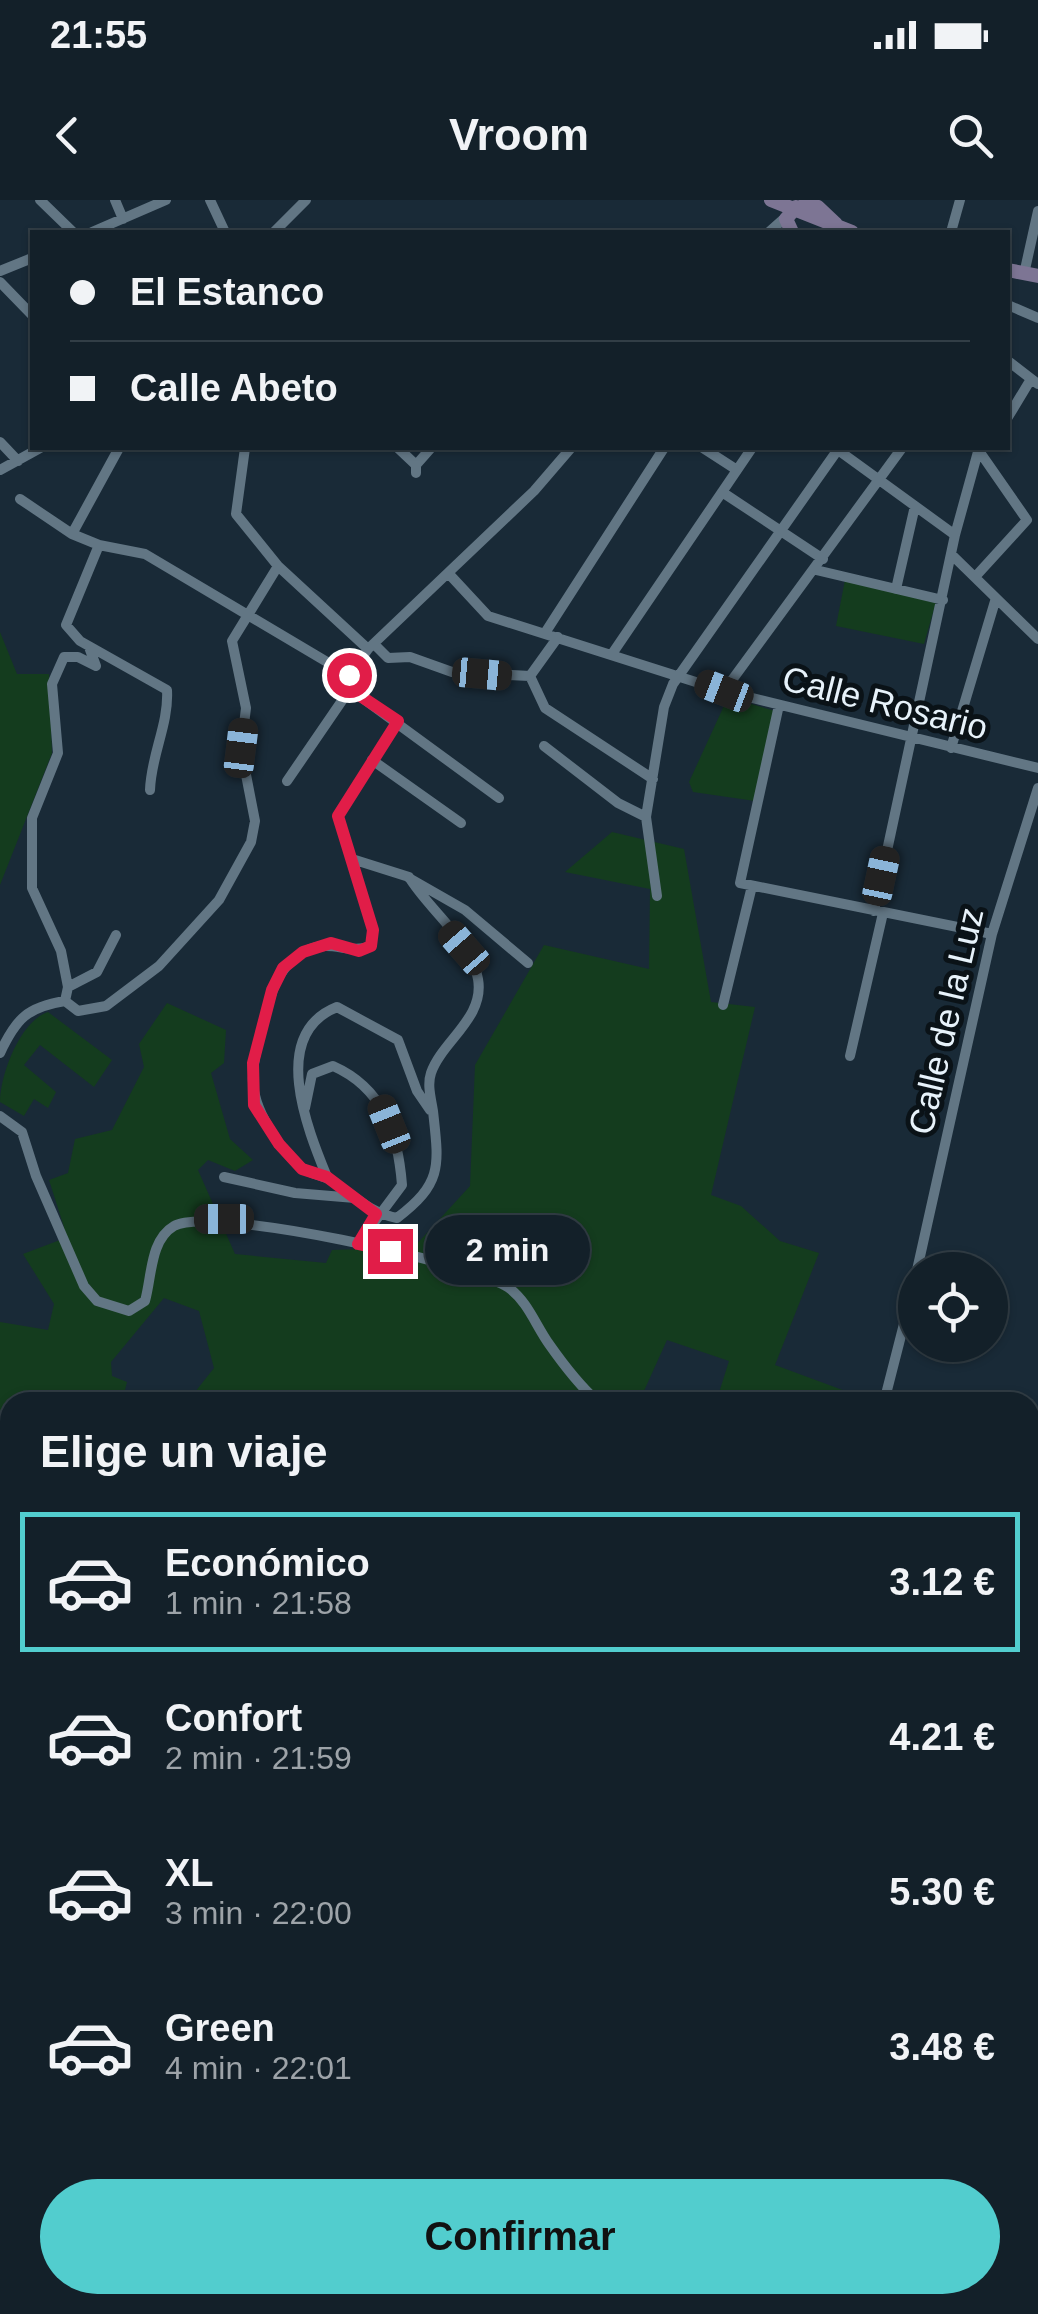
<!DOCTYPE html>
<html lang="es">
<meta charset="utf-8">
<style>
body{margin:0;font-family:Arial,sans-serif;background:#202d35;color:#f1f3f6;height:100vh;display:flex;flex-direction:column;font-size:38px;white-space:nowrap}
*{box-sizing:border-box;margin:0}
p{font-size:32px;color:#9da3a8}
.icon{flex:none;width:55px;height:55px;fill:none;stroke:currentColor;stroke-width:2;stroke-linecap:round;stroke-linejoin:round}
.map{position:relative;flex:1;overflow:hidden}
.sheet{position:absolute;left:0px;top:1192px;width:1040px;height:922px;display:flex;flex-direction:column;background:#132029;border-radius:30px 30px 0 0;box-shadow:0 2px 8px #0004,0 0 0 2px #323e46}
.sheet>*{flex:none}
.guide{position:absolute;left:30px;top:30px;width:980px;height:220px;border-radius:0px;box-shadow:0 2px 8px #0004,0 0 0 2px #323e46;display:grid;align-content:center;height:220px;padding:0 40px;background:#132029}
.tools{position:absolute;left:898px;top:1052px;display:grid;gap:20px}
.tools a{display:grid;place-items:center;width:110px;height:110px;border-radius:50%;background:#132029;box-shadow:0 2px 8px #0004,0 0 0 2px #323e46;font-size:50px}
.end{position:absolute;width:45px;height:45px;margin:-22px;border:12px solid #e11d48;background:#fff;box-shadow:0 0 0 5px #fff}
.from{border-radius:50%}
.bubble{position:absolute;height:70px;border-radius:35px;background:#132029;box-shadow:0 2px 8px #0004,0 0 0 2px #323e46;font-size:32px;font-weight:800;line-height:70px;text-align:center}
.car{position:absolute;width:30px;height:60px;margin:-30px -15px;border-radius:12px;box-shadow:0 0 8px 2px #0007;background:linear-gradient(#222 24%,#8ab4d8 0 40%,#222 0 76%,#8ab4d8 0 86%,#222 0)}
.guide b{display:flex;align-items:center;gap:35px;height:95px;font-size:38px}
.guide b+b{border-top:2px solid #323e46}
.guide i{width:25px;height:25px;background:#f1f3f6}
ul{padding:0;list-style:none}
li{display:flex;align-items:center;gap:30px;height:140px;margin:0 20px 15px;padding:0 20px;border:5px solid transparent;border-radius:0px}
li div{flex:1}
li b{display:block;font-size:38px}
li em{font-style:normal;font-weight:800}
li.current{border-color:#52cdce}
li>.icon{width:90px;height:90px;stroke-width:1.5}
h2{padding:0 40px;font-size:45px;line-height:120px}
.action{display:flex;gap:20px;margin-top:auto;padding:20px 40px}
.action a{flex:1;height:115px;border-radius:60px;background:#52cdce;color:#111;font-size:40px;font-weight:800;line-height:115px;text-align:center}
.status{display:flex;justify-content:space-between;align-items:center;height:70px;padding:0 50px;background:#132029;direction:ltr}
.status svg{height:28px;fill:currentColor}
header{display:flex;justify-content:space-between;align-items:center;height:130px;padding:0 40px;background:#132029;font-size:45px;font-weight:800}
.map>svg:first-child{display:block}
.green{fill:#143c1e}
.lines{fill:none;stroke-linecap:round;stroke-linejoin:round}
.street{stroke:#627684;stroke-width:10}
.secondary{stroke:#7d7594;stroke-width:14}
.route{stroke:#e11d48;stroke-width:12}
.labels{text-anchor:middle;stroke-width:10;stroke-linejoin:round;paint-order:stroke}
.street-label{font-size:35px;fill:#e7f2fa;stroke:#0a1217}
</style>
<div class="status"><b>21:55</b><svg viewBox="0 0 49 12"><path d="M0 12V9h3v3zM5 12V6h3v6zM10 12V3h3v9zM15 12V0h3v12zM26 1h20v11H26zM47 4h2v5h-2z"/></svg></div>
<header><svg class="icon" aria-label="back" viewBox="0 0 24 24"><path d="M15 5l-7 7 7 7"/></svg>Vroom<svg class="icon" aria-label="search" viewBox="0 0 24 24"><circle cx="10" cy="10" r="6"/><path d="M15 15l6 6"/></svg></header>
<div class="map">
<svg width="1038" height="2114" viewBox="0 0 1038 2114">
<rect width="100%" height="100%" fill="#192a37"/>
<path class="green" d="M 845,380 L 936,402 L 924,444 L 836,426 Z
M 0,432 L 17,474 L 49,474 L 52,553 L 0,685 Z
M 728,497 L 775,511 L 755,601 L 693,592 L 689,582 Z
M 612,632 L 684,649 L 711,802 L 755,807 L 711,995 L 741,1006 L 780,1041 L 819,1053 L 775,1165 L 875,1202 L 729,1202 L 717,1199 L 729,1161 L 667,1140 L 639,1202 L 187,1202 L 214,1168 L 199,1111 L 164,1098 L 111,1162 L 112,1176 L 127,1182 L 124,1194 L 132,1202 L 10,1202 L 10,2105 L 929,2105 L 924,2114 L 0,2114 L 0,1122 L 48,1130 L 54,1104 L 23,1054 L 60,1040 L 64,1027 L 49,980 L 68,973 L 75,939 L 112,930 L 144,867 L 139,844 L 167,803 L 226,830 L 224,863 L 211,873 L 230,939 L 253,960 L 235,971 L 208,960 L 198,970 L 235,1054 L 326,1063 L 332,1050 L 414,1047 L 470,986 L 475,865 L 544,745 L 649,769 L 650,689 L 565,672 Z
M 48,812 L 112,860 L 94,887 L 40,845 L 24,865 L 56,892 L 48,908 L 34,899 L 24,916 L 0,902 C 0,875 20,821 48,812 Z
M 1030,1259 L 1038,1261 L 1038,1815 L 1030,1808 Z
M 1038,1874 L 1038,1982 L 1030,1983 L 1030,1876 Z
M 1030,2003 L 1038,2003 L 1038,2065 L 1030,2060 Z"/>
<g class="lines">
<path class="street" d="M 40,0 L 73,32
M 115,0 L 123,19
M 210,0 L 225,32
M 92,32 L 166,0
M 274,32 L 306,0
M 769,32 L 787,16
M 951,32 L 960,0
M 0,71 L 32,58
M 1024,74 L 1038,11
M 0,82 L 32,115
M 1008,105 L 1038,118
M 1008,161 L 1038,184
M 1008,217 L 1031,179
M 0,242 L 18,261
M 245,248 L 236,314 L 278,366 L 368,449
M 398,248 L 416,265 L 416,273
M 703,248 L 737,270
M 838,250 L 955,335
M 416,265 L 431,248
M 0,270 L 40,248
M 722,292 L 823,359
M 20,299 L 72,334 L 99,345 L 145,354 L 349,475
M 72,334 L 119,248
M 99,345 L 66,425 L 80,441 L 167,490 C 169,524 151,555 150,590
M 952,355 L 1038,439
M 816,370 L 943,400
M 449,374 L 488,416 L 724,491 L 1038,568
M 975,377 L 1027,320 L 977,248
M 896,389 L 915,306
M 545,433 L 664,248
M 374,444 L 388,458 L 410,457 L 452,472 L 530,476
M 612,454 L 752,248
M 530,476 L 545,508 L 653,579
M 530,476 L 558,437
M 350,489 L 499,598
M 724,491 L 902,248
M 779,505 L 740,683 L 992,734
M 544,546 L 618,603 L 646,617
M 951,548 L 996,398
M 372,560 L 461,623
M 287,581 L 350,489 L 349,475 L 368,449 L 534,291 L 571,248
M 352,659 L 409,677 C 428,709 472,741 478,779 C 485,818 442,841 431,873 C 427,885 431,898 433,911 C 439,966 443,983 397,1018 C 370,1013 354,996 332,981 C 323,975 313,975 304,969 C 293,963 281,946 274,936 C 244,890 251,871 264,820 C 271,794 276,771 299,755 C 328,735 346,756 371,746 L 373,731 L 338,616 L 398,521
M 409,678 L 465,710 L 528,763
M 657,696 L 646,617 L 664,507 L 673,484 L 839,248
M 874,711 L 955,335 L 979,248
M 68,787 L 97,772 L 116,735
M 65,801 L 68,787 L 61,751 L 32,688 L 32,618 L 58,553 L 52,484 L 64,457 L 78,457 L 96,466 L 89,447
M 723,805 L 752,686
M 0,853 C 16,819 27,807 65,801 L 78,811 L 106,806 L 159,766 L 219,700 L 251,642 L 255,621 L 241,549 L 246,508 L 232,441 L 278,366
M 850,856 L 883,713
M 305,908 L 312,874 L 333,866 C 383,888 398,933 402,985 L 358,1044
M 0,916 L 22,932 L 36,976 L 84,1086 L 97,1101 L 129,1111 L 145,1101 C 152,1076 150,1040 174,1026 C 210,1005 473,1063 509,1088 C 528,1102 536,1126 549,1144 C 563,1164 580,1186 598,1202
M 224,977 L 295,993 L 355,998
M 327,977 C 307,928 269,834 337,807 L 398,840 L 417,891 L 430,910
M 917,1070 L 992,734 L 1038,588
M 884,1202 L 915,1081
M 0,1410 L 10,1409
M 1030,1660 L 1038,1661
M 1030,1994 L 1038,1993"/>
<path class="secondary" d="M 771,0 L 852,32
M 805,3 L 818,7 L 836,24
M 792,32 L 786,19 L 796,7
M 1008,70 L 1038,76"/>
</g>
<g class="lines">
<path class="route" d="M 349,475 L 350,489 L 398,521 L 338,616 L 373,730 L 371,746 L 359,751 L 331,743 L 303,752 L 283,768 L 272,790 L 253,863 L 254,905 L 279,944 L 302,969 L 327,977 L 376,1014 L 358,1044 L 390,1051"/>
</g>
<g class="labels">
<g class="street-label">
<text transform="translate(885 503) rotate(14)" y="12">Calle Rosario</text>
<text transform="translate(946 821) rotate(-77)" y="12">Calle de la Luz</text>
</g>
</g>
</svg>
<div class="tools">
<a><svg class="icon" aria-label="locate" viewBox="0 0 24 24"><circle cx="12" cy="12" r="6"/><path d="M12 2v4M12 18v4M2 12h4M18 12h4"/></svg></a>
</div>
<i class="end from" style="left:349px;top:475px"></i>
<i class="end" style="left:390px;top:1051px"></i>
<div class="bubble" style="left:425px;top:1015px;width:165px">2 min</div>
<i class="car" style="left:482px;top:474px;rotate:95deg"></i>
<i class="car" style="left:724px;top:491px;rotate:291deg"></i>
<i class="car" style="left:241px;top:548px;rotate:7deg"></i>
<i class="car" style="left:881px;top:676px;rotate:12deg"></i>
<i class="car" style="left:464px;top:748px;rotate:319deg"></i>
<i class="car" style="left:389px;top:924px;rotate:338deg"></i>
<i class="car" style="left:224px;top:1019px;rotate:270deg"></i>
<div class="guide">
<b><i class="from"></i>El Estanco</b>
<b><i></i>Calle Abeto</b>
</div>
<section class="sheet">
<h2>Elige un viaje</h2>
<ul>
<li class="current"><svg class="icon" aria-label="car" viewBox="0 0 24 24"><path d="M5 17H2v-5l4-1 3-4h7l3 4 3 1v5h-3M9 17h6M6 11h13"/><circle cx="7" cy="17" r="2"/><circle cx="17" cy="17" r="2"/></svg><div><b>Económico</b><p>1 min · 21:58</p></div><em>3.12 €</em></li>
<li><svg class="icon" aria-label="car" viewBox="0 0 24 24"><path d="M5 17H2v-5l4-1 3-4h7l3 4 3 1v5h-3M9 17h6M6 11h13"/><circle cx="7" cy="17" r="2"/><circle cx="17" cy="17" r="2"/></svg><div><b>Confort</b><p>2 min · 21:59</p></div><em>4.21 €</em></li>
<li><svg class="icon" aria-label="car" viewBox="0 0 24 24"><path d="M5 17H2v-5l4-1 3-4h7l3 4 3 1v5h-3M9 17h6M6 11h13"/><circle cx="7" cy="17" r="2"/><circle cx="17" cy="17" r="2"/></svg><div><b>XL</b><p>3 min · 22:00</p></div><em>5.30 €</em></li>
<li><svg class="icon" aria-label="car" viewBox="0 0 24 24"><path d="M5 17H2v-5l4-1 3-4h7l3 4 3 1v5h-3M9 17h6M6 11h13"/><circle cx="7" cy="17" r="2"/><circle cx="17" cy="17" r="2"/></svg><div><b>Green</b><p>4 min · 22:01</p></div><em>3.48 €</em></li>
</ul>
<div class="action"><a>Confirmar</a></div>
</section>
</div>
